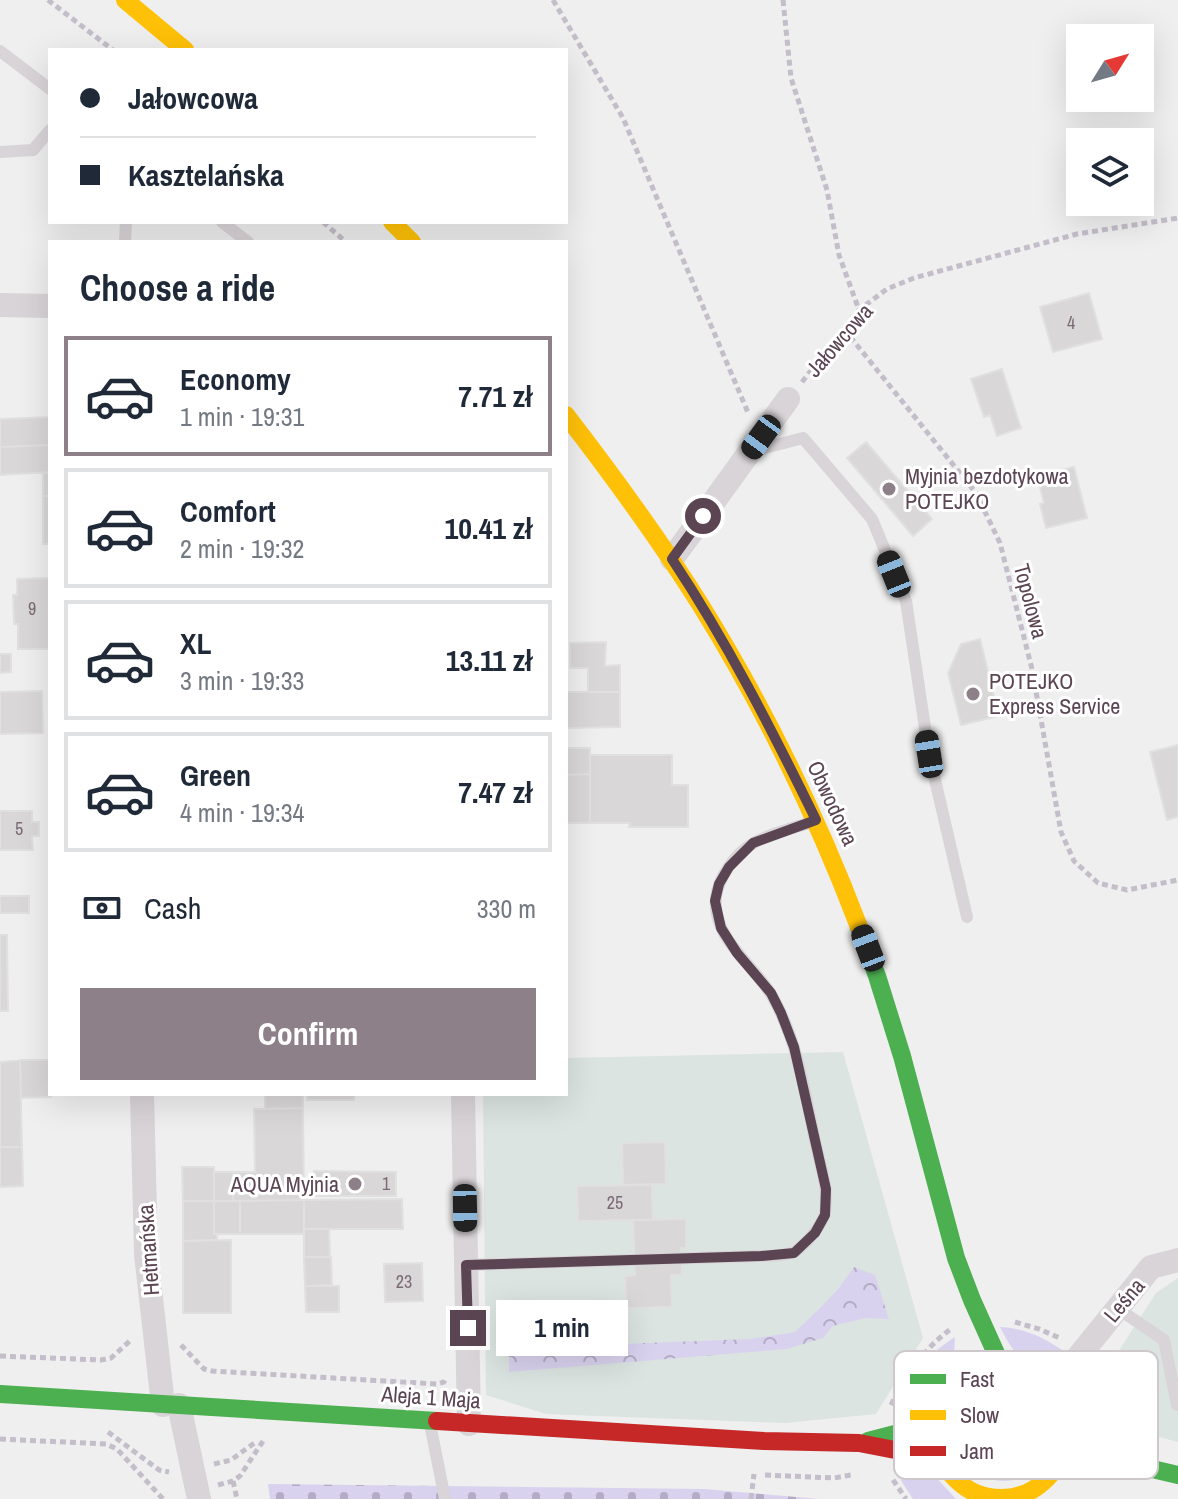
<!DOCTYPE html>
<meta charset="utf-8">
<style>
body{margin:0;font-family:"Archivo Narrow",sans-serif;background:#f6f6f7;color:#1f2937;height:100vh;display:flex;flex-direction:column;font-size:30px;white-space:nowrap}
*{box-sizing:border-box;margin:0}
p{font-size:26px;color:#747a83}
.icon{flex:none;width:44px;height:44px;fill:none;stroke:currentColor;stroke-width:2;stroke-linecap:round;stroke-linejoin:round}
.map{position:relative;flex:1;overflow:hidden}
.drawer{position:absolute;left:48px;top:240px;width:520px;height:856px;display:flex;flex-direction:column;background:#fff;border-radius:0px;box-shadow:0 8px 32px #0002}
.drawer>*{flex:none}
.hud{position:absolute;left:48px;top:48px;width:520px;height:176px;border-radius:0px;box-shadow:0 8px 32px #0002;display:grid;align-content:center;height:176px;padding:0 32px;background:#fff}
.needle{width:52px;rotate:53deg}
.fabs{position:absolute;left:1066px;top:24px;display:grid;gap:16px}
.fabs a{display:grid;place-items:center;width:88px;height:88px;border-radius:0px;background:#fff;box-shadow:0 8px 32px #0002;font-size:40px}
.end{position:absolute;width:36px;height:36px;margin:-18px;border:10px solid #5b4553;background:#fff;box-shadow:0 0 0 4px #fff}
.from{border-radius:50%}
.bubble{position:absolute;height:56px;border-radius:0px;background:#fff;box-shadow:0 8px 32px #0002;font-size:26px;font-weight:700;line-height:56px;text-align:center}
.car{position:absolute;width:24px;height:48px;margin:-24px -12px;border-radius:10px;box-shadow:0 0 6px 2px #0007;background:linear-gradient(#222 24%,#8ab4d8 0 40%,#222 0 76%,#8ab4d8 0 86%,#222 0)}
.hud b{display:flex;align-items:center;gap:28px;height:76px;font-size:30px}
.hud b+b{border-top:2px solid #e0e1e3}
.hud i{width:20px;height:20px;background:#1f2937}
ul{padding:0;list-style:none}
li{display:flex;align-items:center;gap:24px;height:120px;margin:0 16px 12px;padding:0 16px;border:4px solid #e0e1e3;border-radius:0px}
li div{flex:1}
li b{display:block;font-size:30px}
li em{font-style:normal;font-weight:700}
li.selected{border-color:#8e8089}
li>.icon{width:72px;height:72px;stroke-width:1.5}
h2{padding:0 32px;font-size:36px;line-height:96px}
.pay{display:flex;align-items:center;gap:20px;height:88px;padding:0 32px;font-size:30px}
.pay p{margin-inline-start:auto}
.primary-button{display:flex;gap:16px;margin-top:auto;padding:16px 32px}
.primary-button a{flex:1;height:92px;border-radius:0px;background:#8e8089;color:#fff;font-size:32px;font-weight:700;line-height:92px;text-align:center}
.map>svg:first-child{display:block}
.commercial{fill:#dbe4e1}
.grass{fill:#d9d2ef}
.forest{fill:url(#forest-crowns)}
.cemetery{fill:url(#cemetery-stones)}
.building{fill:#dad7d8;stroke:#e1e0e0;stroke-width:2}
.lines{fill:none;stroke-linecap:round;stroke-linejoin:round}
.path{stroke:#c4bdca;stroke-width:5;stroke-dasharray:6 4;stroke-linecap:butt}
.lane{stroke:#d9d4d7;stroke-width:12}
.street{stroke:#d9d4d7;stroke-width:24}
.fast{stroke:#4caf50;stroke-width:18}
.slow{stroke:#ffc107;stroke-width:18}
.jam{stroke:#c62828;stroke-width:18}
.route{stroke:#5b4553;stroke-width:10}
.poi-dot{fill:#8e8089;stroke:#fff;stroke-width:3}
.labels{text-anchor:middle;stroke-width:6;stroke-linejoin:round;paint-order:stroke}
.number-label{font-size:18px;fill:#7c6b76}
.street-label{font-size:22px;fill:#5b4553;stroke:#fff}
.poi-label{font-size:22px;fill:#5b4553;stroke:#fff;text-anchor:start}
.key{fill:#fff;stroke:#cec7cb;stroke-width:2}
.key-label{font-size:22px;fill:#5b4553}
</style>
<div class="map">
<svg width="1178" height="1499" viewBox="0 0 1178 1499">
<defs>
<pattern id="forest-crowns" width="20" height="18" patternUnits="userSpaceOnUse" patternTransform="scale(2)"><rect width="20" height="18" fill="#d9d2ef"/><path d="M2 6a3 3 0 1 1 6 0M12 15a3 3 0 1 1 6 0" fill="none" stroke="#b3acc4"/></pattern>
<pattern id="cemetery-stones" width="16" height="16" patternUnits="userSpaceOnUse" patternTransform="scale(2)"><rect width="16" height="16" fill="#d9d2ef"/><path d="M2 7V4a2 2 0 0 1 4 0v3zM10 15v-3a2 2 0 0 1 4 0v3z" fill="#b3acc4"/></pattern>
</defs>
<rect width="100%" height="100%" fill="#eeefee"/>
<path class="commercial" d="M 843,1052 L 923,1338 L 876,1414 L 785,1423 L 546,1414 L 486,1395 L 483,1094 L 566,1094 L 566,1058 Z
M 1178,1278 L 1178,1442 L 1133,1430 L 1107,1369 L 1156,1293 Z"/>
<path class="grass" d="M 1000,1327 C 1025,1328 1045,1338 1065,1352 C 1053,1364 1030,1368 1018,1355 C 1010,1347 1005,1336 1000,1327 Z
M 955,1337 L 953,1370 L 947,1380 L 928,1403 L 920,1409 L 895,1417 C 903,1380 924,1357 955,1337 Z
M958 1435a46 46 0 1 1 92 0a46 46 0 1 1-92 0Z
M 895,1464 L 931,1472 L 956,1499 L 913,1499 L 902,1482 Z"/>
<path class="forest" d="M 854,1267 L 875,1275 L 889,1319 L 865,1318 L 833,1326 L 823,1338 L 787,1349 L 509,1372 L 509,1353 L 517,1348 L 750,1339 L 795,1332 L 822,1306 L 839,1288 Z"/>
<path class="cemetery" d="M 268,1484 L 704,1489 L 819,1499 L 270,1499 Z"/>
<path class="building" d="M 1089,293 L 1102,339 L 1053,352 L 1040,307 Z
M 1002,369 L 1021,428 L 997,436 L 990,415 L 984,417 L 971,379 Z
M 50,417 L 50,445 L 0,447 L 0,419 Z
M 866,442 L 932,519 L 913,536 L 847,458 Z
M 50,445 L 50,472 L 0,475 L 0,447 Z
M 1074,467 L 1087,518 L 1046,528 L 1040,504 L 1044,503 L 1037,476 Z
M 50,472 L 50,496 L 43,496 L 43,473 Z
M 43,496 L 50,496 L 50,544 L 43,544 Z
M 50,578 L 50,649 L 18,649 L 18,624 L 14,624 L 13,595 L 17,595 L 17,579 Z
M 980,639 L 999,716 L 961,725 L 948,673 L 961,644 Z
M 606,642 L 605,666 L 620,665 L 620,692 L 588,692 L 588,668 L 570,668 L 570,643 Z
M 0,654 L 11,654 L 11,672 L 0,673 Z
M 42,691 L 43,733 L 0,734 L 0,692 Z
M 566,692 L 620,692 L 620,727 L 566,728 Z
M 1178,745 L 1178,817 L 1167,820 L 1150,752 Z
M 566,748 L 590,748 L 590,774 L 566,775 Z
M 590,755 L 672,755 L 672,785 L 688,785 L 688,827 L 629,827 L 630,823 L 590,823 Z
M 590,774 L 590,823 L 566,823 L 566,775 Z
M 0,811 L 32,811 L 32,822 L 39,822 L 39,836 L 32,836 L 33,850 L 0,850 Z
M 0,896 L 29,896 L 29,913 L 0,913 Z
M 0,935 L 7,935 L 8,1011 L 0,1011 Z
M 20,1060 L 50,1060 L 51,1097 L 21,1098 Z
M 20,1060 L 22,1147 L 0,1147 L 0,1062 Z
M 265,1094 L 303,1094 L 303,1108 L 265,1109 Z
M 307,1094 L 354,1094 L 354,1100 L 307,1100 Z
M 303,1108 L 304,1200 L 233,1201 L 233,1172 L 255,1172 L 254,1109 Z
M 665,1142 L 666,1184 L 623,1185 L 622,1143 Z
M 0,1147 L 22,1147 L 23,1186 L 0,1187 Z
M 182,1167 L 214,1167 L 214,1201 L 183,1201 Z
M 314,1171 L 396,1172 L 396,1196 L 314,1196 Z
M 214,1172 L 233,1172 L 233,1201 L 214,1201 Z
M 652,1185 L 653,1220 L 578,1221 L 577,1186 Z
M 402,1199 L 403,1229 L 304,1229 L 304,1200 Z
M 304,1200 L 304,1234 L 240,1234 L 240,1201 Z
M 183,1201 L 214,1201 L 214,1234 L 217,1234 L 217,1240 L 183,1241 Z
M 214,1201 L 240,1201 L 240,1234 L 214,1234 Z
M 686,1219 L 686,1248 L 681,1248 L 682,1275 L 671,1275 L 672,1307 L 626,1308 L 625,1276 L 635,1275 L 633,1220 Z
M 304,1229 L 329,1229 L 330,1257 L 304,1257 Z
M 231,1240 L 231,1313 L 183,1313 L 183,1241 Z
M 304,1257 L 331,1257 L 332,1285 L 305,1286 Z
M 422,1263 L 423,1301 L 385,1302 L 384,1264 Z
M 305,1286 L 339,1286 L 339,1312 L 306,1312 Z"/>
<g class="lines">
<path class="path" d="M 48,0 L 113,50
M 553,0 L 623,118 L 749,415
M 783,0 L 791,78 L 827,190 L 839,255 L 859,310
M 323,222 L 346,242
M 844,329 L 976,493 L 1000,543 L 1032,669 L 1061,832 L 1074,861 L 1098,883 L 1127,890 L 1178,880
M 802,382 L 859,310 L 887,289 L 914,278 L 1077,234 L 1178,218
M 1015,1322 L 1039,1329 L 1062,1339
M 181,1345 L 204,1369 L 212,1371 L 437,1384 L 444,1382 L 446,1378
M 0,1356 L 101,1360 L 111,1358 L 131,1340
M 1095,1371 C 1107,1390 1117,1414 1115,1436
M 891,1405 C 906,1376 924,1348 951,1329
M 108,1432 L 159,1470 L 169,1472
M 0,1439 L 106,1444 L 117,1449 L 163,1499
M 214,1464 L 231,1460 L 257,1441
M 765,1475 L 834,1478 L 851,1475
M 893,1480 L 906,1499
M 233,1481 L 237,1499
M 218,1485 L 233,1481 L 240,1476 L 263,1441
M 751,1499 L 754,1474"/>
<path class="lane" d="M 0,51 L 50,89
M 0,152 L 33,150 L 50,130
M 222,222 L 248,242
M 125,242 L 126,222
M 753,451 L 803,438 L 872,519 L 906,601 L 929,754 L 967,917
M 466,1265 L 761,1256 C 770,1256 782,1256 791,1253 C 802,1250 823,1224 825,1213 C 829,1189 820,1164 815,1141 C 805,1092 797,1039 772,996 C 754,964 712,939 716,898 C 718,878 735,854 752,844 C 765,835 793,828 809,823
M 1117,1308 L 1164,1340 L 1177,1405
M 430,1424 L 445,1499"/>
<path class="street" d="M 0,305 L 50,306
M 672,559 L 788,399
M 142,1094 L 146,1254 L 163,1405
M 463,1094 L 469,1424
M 1050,1392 L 1151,1267 L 1178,1260
M 179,1405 L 199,1499"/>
<path class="fast" d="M 859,927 L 877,976 L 902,1056 L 956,1258 L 972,1300 L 1003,1369
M 0,1394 L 437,1421
M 868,1441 L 937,1423
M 1057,1466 L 1148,1468 L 1178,1475"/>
<path class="slow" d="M 125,0 L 185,50
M 392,222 L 412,242
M 566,415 C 613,476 659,539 700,604 C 764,707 816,814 859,927
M937 1434a64 64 0 1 1 128 0a64 64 0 1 1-128 0Z"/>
<path class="jam" d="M 437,1421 L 764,1441 L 859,1443 L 926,1456 L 941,1457"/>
</g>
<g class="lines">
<path class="route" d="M 468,1328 L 466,1265 L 761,1256 L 794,1253 L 815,1233 L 825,1215 L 826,1189 L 794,1047 L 781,1013 L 771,993 L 737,953 L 721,928 L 715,901 L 719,884 L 729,867 L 753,843 L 816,820 C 772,730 727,642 672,559 L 703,516"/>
</g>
<g class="poi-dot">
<circle cx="889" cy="489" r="8"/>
<circle cx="973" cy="694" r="8"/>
<circle cx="355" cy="1184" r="8"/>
</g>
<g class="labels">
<g class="number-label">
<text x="1071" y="329">4</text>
<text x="32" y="615">9</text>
<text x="19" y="835">5</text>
<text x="386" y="1190">1</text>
<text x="615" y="1209">25</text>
<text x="404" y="1288">23</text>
</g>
<g class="street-label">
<text transform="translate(839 340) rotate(-49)" y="8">Jałowcowa</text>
<text transform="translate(1031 601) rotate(75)" y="8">Topolowa</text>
<text transform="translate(833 803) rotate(65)" y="8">Obwodowa</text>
<text transform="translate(148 1250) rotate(-94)" y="8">Hetmańska</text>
<text transform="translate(1124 1300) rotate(-50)" y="8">Leśna</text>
<text transform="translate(431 1397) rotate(4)" y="8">Aleja 1 Maja</text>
</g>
<g class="poi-label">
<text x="905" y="484">Myjnia bezdotykowa<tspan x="905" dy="25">POTEJKO</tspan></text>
<text x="989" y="689">POTEJKO<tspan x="989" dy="25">Express Service</tspan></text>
<text x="339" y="1192" text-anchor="end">AQUA Myjnia</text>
</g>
</g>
<rect x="894" y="1351" width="264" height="128" rx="12" class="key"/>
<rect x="910" y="1374" width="36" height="10" fill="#4caf50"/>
<rect x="910" y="1410" width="36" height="10" fill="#ffc107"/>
<rect x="910" y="1446" width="36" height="10" fill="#c62828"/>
<g class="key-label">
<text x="960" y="1387">Fast</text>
<text x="960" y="1423">Slow</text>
<text x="960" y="1459">Jam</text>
</g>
</svg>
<div class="fabs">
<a><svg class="needle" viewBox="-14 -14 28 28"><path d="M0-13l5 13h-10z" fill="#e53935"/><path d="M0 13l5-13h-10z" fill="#747a83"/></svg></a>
<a><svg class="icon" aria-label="layers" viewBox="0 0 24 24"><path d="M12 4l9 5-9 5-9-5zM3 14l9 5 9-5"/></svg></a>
</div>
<i class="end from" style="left:703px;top:516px"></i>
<i class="end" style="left:468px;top:1328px"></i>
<div class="bubble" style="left:496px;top:1300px;width:132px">1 min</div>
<i class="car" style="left:761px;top:437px;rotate:216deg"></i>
<i class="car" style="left:894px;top:574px;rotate:338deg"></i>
<i class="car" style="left:929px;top:754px;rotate:351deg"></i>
<i class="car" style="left:868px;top:948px;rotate:339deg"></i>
<i class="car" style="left:465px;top:1208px;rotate:179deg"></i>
<div class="hud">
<b><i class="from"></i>Jałowcowa</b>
<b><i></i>Kasztelańska</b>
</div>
<section class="drawer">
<h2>Choose a ride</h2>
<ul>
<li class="selected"><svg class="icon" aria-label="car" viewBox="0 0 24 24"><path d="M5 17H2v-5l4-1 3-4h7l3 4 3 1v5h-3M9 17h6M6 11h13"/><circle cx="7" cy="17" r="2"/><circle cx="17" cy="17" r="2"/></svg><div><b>Economy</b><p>1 min · 19:31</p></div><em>7.71 zł</em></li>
<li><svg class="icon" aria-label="car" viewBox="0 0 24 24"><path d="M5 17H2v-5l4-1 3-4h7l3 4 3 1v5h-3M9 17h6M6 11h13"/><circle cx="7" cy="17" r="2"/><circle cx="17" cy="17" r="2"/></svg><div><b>Comfort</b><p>2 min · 19:32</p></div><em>10.41 zł</em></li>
<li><svg class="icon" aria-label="car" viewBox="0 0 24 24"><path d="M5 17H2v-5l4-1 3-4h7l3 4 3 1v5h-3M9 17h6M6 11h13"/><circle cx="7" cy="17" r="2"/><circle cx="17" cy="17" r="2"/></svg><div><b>XL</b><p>3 min · 19:33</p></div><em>13.11 zł</em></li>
<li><svg class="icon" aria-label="car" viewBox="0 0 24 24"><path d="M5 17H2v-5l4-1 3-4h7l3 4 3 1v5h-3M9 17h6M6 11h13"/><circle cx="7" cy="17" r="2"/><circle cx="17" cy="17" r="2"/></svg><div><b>Green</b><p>4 min · 19:34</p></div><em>7.47 zł</em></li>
</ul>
<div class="pay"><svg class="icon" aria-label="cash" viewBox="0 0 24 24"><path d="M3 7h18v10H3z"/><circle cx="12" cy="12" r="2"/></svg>Cash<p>330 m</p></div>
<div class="primary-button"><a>Confirm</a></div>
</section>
</div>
